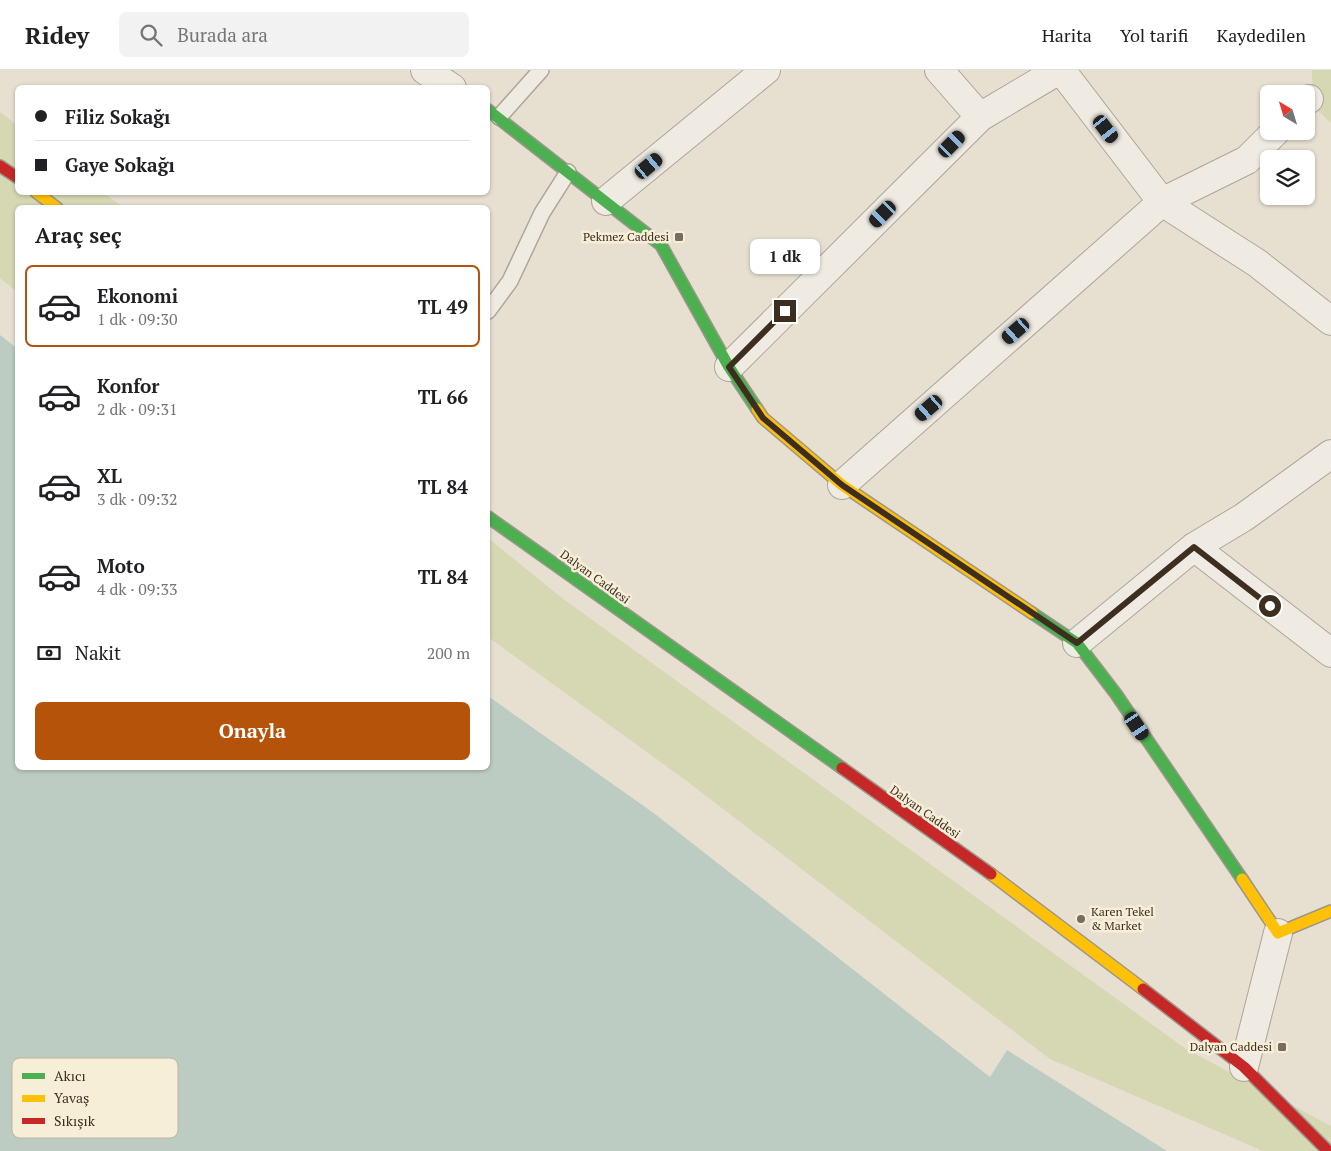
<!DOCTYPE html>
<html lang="tr">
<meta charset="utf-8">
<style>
body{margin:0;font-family:"PT Serif",serif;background:#f2f2f2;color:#202124;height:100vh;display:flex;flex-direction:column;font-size:19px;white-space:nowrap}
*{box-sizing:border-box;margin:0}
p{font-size:16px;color:#757577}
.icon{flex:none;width:28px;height:28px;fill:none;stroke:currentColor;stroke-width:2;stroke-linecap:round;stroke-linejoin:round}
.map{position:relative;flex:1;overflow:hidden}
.drawer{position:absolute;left:15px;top:135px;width:475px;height:565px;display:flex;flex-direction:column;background:#fff;border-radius:8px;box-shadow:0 1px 4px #0004}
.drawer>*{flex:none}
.banner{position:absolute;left:15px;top:15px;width:475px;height:110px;border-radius:8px;box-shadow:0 1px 4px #0004;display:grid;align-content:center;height:110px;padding:0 20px;background:#fff}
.needle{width:32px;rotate:322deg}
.buttons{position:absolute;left:1260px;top:15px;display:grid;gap:10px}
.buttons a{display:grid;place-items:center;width:55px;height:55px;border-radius:8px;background:#fff;box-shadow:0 1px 4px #0004;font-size:25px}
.end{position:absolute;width:22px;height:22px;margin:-11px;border:6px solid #3d2e20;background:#fff;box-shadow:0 0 0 2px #fff}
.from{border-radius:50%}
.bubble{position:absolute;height:35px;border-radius:8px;background:#fff;box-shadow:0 1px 4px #0004;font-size:16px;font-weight:700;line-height:35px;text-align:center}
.car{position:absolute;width:15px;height:30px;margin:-15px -8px;border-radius:6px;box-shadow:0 0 4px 1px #0007;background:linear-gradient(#222 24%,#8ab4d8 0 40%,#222 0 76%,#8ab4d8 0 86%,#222 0)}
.banner b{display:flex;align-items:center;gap:18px;height:48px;font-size:19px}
.banner b+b{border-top:1px solid #e0e0e0}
.banner i{width:12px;height:12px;background:#202124}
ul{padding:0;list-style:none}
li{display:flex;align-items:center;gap:15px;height:82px;margin:0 10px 8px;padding:0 10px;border:2px solid transparent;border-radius:8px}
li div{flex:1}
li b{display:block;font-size:19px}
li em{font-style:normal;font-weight:700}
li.current{border-color:#b45309}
li>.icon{width:45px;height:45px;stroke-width:1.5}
h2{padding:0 20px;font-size:22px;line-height:60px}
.pay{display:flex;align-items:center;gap:12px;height:55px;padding:0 20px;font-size:19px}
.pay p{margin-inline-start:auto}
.cta{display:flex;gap:10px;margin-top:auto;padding:10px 20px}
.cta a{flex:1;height:58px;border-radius:8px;background:#b45309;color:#fff;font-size:20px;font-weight:700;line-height:58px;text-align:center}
header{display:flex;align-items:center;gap:30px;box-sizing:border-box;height:70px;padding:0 25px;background:#fff;border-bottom:1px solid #e0e0e0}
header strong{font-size:24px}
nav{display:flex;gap:28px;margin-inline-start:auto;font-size:18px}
.search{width:350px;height:45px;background:#f2f2f2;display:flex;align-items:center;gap:12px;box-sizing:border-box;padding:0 18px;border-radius:8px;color:#757577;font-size:19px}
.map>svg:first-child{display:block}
.green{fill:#d6d7b3}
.water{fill:#bcccc2}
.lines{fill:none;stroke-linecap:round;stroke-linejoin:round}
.lane-casing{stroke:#ada599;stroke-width:18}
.street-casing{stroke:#ada599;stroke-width:30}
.fast-casing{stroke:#9c958a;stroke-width:14}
.slow-casing{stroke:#9c958a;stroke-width:14}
.jam-casing{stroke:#9c958a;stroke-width:14}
.lane{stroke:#efebe3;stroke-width:15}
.street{stroke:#efebe3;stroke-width:28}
.fast{stroke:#4caf50;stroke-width:11}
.slow{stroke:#ffc107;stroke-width:11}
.jam{stroke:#c62828;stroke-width:11}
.route{stroke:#3d2e20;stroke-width:6}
.poi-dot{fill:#786c5e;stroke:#f7eed8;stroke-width:2}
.labels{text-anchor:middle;stroke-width:5;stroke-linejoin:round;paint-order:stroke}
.poi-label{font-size:12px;fill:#3d2e20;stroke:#f7eed8;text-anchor:end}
.street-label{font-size:12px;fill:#3d2e20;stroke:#f7eed8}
.key{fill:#f7eed8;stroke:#bfb4a1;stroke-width:1}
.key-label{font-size:14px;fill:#3d2e20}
</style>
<header>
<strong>Ridey</strong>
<div class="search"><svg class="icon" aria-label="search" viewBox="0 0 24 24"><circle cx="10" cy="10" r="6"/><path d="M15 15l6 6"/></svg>Burada ara</div>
<nav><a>Harita</a><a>Yol tarifi</a><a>Kaydedilen</a></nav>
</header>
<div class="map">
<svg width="1331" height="1081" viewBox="0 0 1331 1081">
<rect width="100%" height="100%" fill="#e7e0d1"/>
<path class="green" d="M 1312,0 L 1331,0 L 1331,53 L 1313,36 Z
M 0,42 L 17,55 L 18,122 L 104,123 L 123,137 L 18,138 L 17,222 L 0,208 Z
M 488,468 L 562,528 L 1186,979 L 1331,1056 L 1331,1081 L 1263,1081 L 1050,989 L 684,709 L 488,567 Z"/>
<path class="water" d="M 0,265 L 18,279 L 18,698 L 488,698 L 488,626 L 655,744 L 990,1007 L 1007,980 L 1167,1081 L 0,1081 Z"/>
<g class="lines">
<g class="lane-casing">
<path id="lane" d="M 499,47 L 541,0
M 488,241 L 510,211 L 542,143 L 568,102"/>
</g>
<g class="street-casing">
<path id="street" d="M 425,0 L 452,18
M 939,0 L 980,47 L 1059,0
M 1061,0 L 1162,132 L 1247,90 L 1276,61
M 1306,31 L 1309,29
M 606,131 L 766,0
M 729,297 L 980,47
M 842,415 L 1162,132 L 1257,193 L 1331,251
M 1194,477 L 1331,583
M 1077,573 L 1194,477 L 1244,447 L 1331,384
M 1244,997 L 1278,863"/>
</g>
<g class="fast-casing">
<path id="fast" d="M 488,40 L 661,175 L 729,297 L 757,339
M 488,447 L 842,698
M 1032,543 L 1077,573 L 1116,624 L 1242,809"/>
</g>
<g class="slow-casing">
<path id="slow" d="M 36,122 L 57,138
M 757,339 L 763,348 L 842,415 L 1032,543
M 991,804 L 1143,919
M 1242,809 L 1278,863 L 1331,841"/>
</g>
<g class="jam-casing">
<path id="jam" d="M 0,96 L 18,108
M 842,698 L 991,804
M 1143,919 L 1244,997 L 1328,1081"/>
</g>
<use href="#lane" class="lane"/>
<use href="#street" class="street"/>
<use href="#fast" class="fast"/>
<use href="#slow" class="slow"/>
<use href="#jam" class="jam"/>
</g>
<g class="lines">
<path class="route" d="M 785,241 L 729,297 L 763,348 L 842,415 L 1077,573 L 1194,477 L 1270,536"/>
</g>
<g class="poi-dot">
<rect x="674" y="162" width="10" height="10" rx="2.5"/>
<circle cx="1081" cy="849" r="5"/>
<rect x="1277" y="972" width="10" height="10" rx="2.5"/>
</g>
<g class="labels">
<g class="poi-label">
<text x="669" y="171">Pekmez Caddesi</text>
<text x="1091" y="846" text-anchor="start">Karen Tekel<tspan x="1091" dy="14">&amp; Market</tspan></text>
<text x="1272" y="981">Dalyan Caddesi</text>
</g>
<g class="street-label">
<text transform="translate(595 507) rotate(36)" y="4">Dalyan Caddesi</text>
<text transform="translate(925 742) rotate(35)" y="4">Dalyan Caddesi</text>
</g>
</g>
<rect x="12" y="988" width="166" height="80" rx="8" class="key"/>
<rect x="22" y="1003" width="23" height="6" fill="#4caf50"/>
<rect x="22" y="1025" width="23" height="7" fill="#ffc107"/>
<rect x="22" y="1048" width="23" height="6" fill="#c62828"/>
<g class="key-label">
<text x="54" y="1011">Akıcı</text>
<text x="54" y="1033">Yavaş</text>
<text x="54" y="1056">Sıkışık</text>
</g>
</svg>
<div class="buttons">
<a><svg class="needle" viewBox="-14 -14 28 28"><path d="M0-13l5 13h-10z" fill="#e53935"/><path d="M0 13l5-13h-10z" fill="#757577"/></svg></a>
<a><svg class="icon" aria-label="layers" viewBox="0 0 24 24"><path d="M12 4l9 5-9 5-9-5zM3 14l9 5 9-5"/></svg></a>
</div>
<i class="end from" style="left:1270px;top:536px"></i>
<i class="end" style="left:785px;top:241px"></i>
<div class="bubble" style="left:750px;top:169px;width:70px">1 dk</div>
<i class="car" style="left:1106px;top:59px;rotate:143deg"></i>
<i class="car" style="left:952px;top:74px;rotate:45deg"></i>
<i class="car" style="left:649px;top:96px;rotate:50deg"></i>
<i class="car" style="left:883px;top:144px;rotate:225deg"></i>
<i class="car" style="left:1016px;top:261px;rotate:229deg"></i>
<i class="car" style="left:929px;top:338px;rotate:229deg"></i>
<i class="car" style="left:1137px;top:656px;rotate:146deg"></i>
<div class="banner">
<b><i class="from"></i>Filiz Sokağı</b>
<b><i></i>Gaye Sokağı</b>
</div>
<section class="drawer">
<h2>Araç seç</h2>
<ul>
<li class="current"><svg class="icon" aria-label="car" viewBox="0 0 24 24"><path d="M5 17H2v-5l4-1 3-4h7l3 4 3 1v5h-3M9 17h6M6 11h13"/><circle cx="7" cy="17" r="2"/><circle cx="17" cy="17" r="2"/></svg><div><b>Ekonomi</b><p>1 dk · 09:30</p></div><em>TL 49</em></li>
<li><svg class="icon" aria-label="car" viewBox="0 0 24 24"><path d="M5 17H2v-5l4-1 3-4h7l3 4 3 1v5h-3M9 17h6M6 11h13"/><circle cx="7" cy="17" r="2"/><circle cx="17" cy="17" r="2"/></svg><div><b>Konfor</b><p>2 dk · 09:31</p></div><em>TL 66</em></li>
<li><svg class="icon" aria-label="car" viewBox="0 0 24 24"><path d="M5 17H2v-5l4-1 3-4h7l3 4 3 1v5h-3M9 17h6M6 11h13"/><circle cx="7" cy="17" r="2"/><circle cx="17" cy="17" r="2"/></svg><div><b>XL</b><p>3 dk · 09:32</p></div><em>TL 84</em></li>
<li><svg class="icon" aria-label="car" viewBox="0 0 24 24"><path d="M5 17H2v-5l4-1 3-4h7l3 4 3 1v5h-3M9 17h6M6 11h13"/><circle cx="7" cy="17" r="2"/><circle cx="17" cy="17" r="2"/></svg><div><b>Moto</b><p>4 dk · 09:33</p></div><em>TL 84</em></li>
</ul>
<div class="pay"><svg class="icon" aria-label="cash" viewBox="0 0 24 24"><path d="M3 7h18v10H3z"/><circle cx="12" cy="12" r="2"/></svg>Nakit<p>200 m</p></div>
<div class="cta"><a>Onayla</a></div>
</section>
</div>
